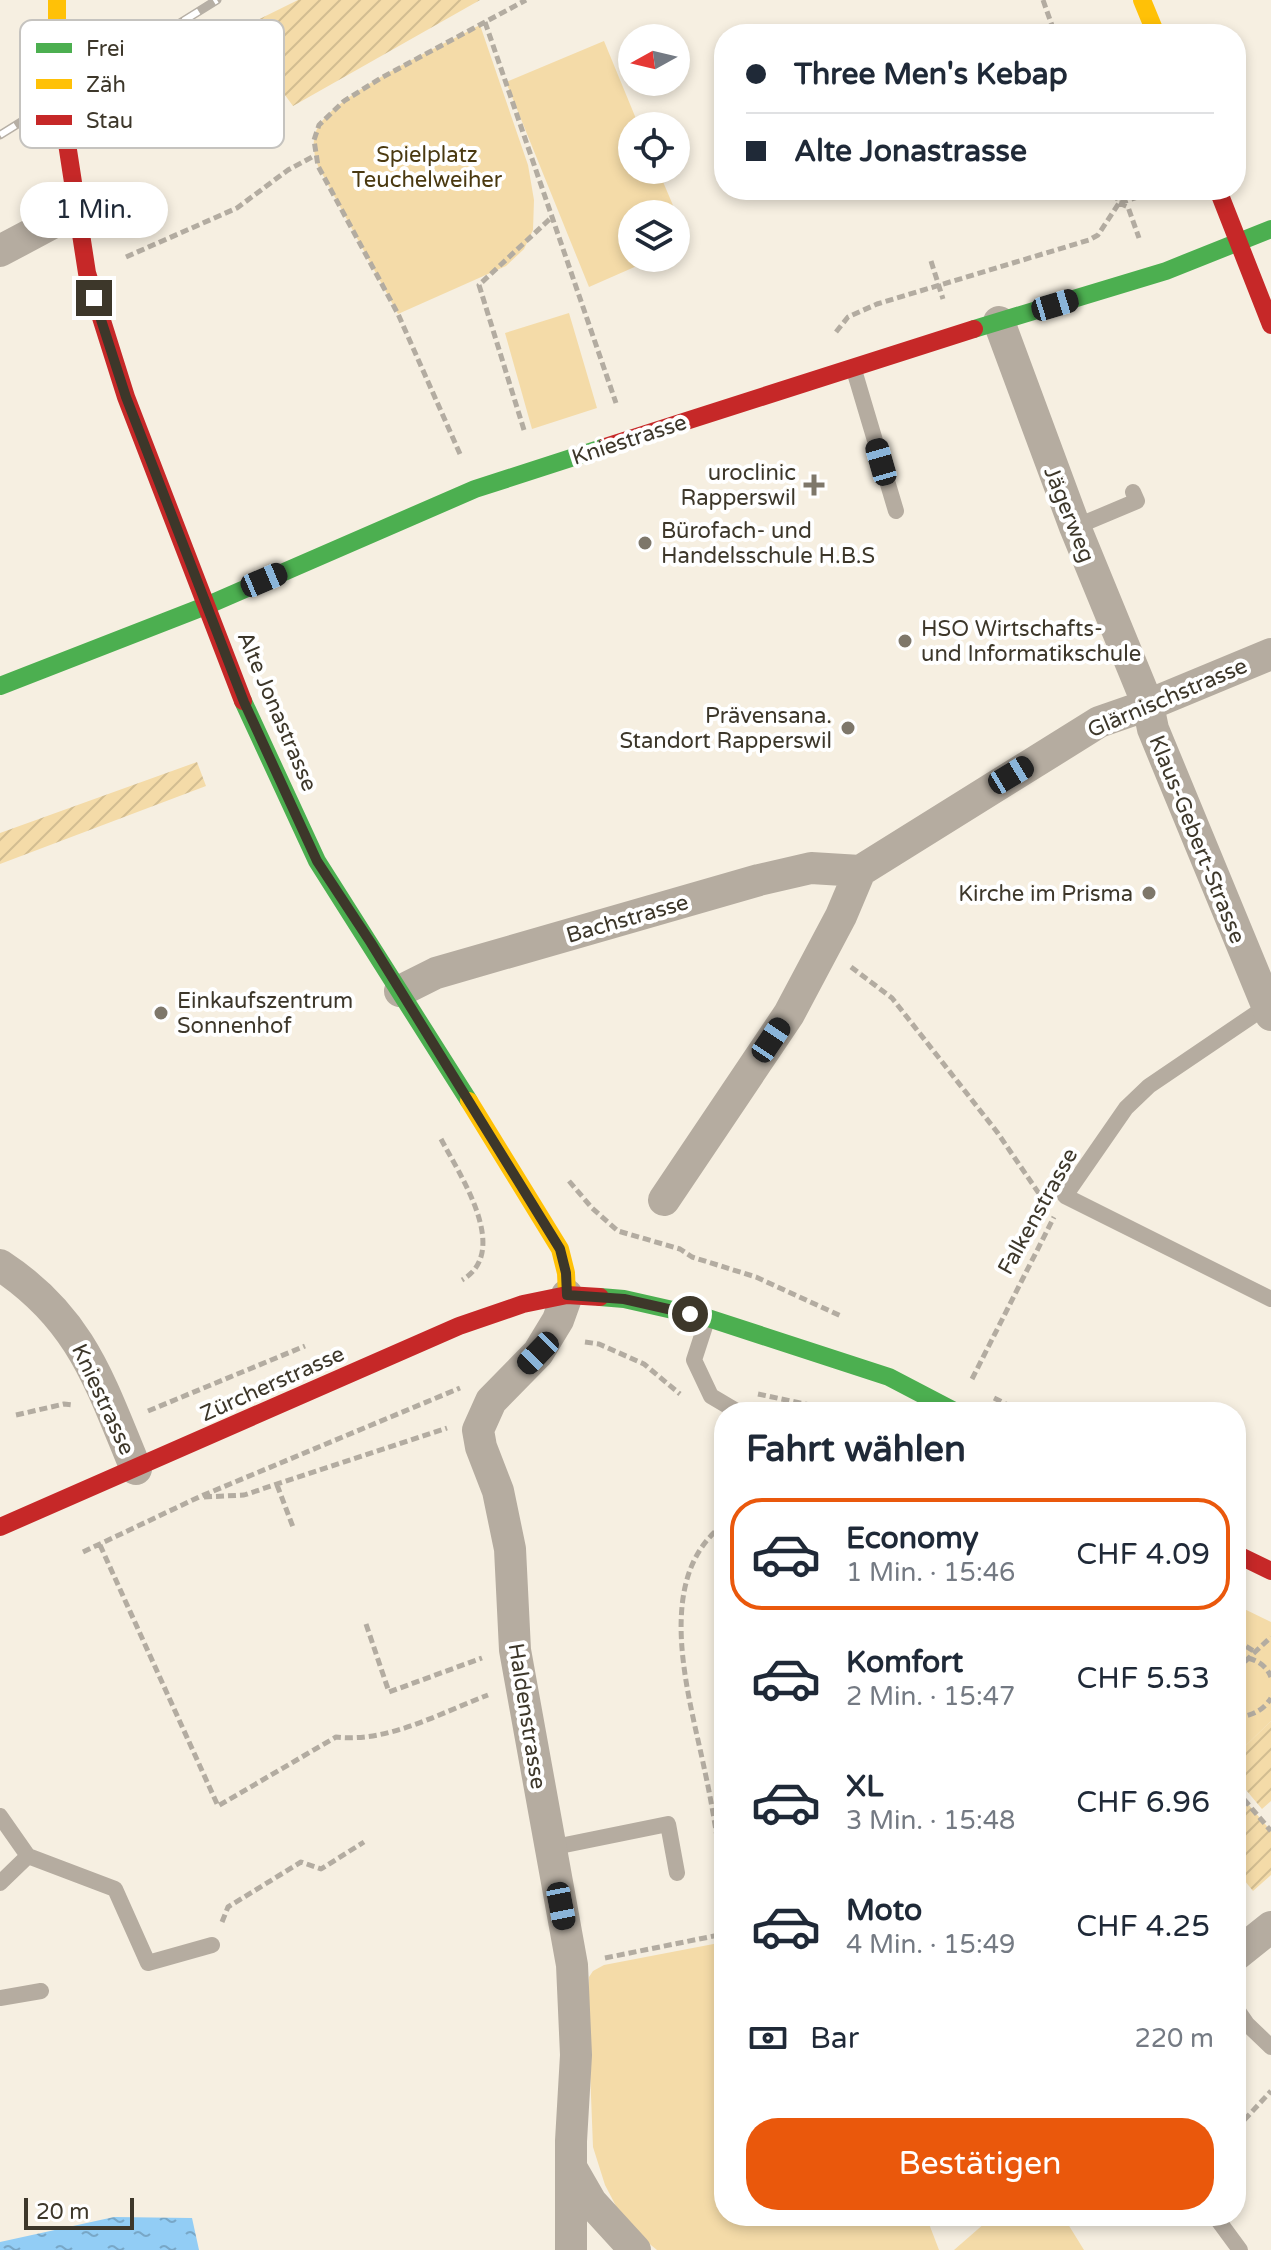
<!DOCTYPE html>
<html lang="de">
<meta charset="utf-8">
<style>
body{margin:0;font-family:"Varela Round",sans-serif;background:#f2f2f3;color:#1f2937;height:100vh;display:flex;flex-direction:column;font-size:30px;white-space:nowrap}
*{box-sizing:border-box;margin:0}
p{font-size:26px;color:#747a83}
.icon{flex:none;width:44px;height:44px;fill:none;stroke:currentColor;stroke-width:2;stroke-linecap:round;stroke-linejoin:round}
.map{position:relative;flex:1;overflow:hidden}
.details{position:absolute;left:714px;top:1402px;width:532px;height:824px;display:flex;flex-direction:column;background:#fff;border-radius:32px;box-shadow:0 4px 12px #0003}
.details>*{flex:none}
.top-card{position:absolute;left:714px;top:24px;width:532px;height:176px;border-radius:32px;box-shadow:0 4px 12px #0003;display:grid;align-content:center;height:176px;padding:0 32px;background:#fff}
.needle{width:52px;rotate:262deg}
.controls{position:absolute;left:618px;top:24px;display:grid;gap:16px}
.controls a{display:grid;place-items:center;width:72px;height:72px;border-radius:50%;background:#fff;box-shadow:0 4px 12px #0003;font-size:40px}
.scale{position:absolute;left:24px;bottom:20px;width:110px;box-sizing:border-box;padding-left:8px;border:4px solid #3d372a;border-top:0;font-size:22px;line-height:28px;white-space:nowrap;color:#3d372a;-webkit-text-stroke:6px #fff;paint-order:stroke}
.end{position:absolute;width:36px;height:36px;margin:-18px;border:10px solid #3d372a;background:#fff;box-shadow:0 0 0 4px #fff}
.from{border-radius:50%}
.bubble{position:absolute;height:56px;border-radius:28px;background:#fff;box-shadow:0 4px 12px #0003;font-size:26px;font-weight:600;line-height:56px;text-align:center}
.car{position:absolute;width:24px;height:48px;margin:-24px -12px;border-radius:10px;box-shadow:0 0 6px 2px #0007;background:linear-gradient(#222 24%,#8ab4d8 0 40%,#222 0 76%,#8ab4d8 0 86%,#222 0)}
.top-card b{display:flex;align-items:center;gap:28px;height:76px;font-size:30px}
.top-card b+b{border-top:2px solid #e0e1e3}
.top-card i{width:20px;height:20px;background:#1f2937}
ul{padding:0;list-style:none}
li{display:flex;align-items:center;gap:24px;height:112px;margin:0 16px 12px;padding:0 16px;border:4px solid transparent;border-radius:32px}
li div{flex:1}
li b{display:block;font-size:30px}
li em{font-style:normal;font-weight:600}
li.active{border-color:#ea580c}
li>.icon{width:72px;height:72px;stroke-width:1.5}
h2{padding:0 32px;font-size:36px;line-height:96px}
.pay{display:flex;align-items:center;gap:20px;height:88px;padding:0 32px;font-size:30px}
.pay p{margin-inline-start:auto}
.primary-button{display:flex;gap:16px;margin-top:auto;padding:16px 32px}
.primary-button a{flex:1;height:92px;border-radius:32px;background:#ea580c;color:#fff;font-size:32px;font-weight:600;line-height:92px;text-align:center}
.map>svg:first-child{display:block}
.park{fill:#f4dba8}
.garden{fill:url(#garden-furrows)}
.water{fill:url(#water-ripples)}
.lines{fill:none;stroke-linecap:round;stroke-linejoin:round}
.path{stroke:#b3aca1;stroke-width:5;stroke-dasharray:8 4;stroke-linecap:butt}
.lane{stroke:#b5aca0;stroke-width:16}
.street{stroke:#b5aca0;stroke-width:32}
.fast{stroke:#4caf50;stroke-width:18}
.slow{stroke:#ffc107;stroke-width:18}
.jam{stroke:#c62828;stroke-width:18}
.rail-casing{stroke:#b6afa5;stroke-width:9}
.rail{stroke:#fff;stroke-width:6;stroke-dasharray:18;stroke-linecap:butt}
.fast-bridge{stroke:#4caf50;stroke-width:18}
.route{stroke:#3d372a;stroke-width:10}
.poi-dot{fill:#7e776a;stroke:#fff;stroke-width:3}
.labels{text-anchor:middle;stroke-width:8;stroke-linejoin:round;paint-order:stroke}
.park-label{font-size:22px;fill:#4a3910;stroke:#fff}
.street-label{font-size:22px;fill:#3d372a;stroke:#fff}
.poi-label{font-size:22px;fill:#3d372a;stroke:#fff;text-anchor:end}
.key{fill:#fff;stroke:#c5c3bf;stroke-width:2}
.key-label{font-size:22px;fill:#3d372a}
</style>
<div class="map">
<svg width="1271" height="2250" viewBox="0 0 1271 2250">
<defs>
<pattern id="garden-furrows" width="10" height="10" patternUnits="userSpaceOnUse" patternTransform="scale(2)"><rect width="10" height="10" fill="#f4dba8"/><path d="M-1 1l2-2M0 10L10 0M9 11l2-2" fill="none" stroke="#d2bd91"/></pattern>
<pattern id="water-ripples" width="26" height="14" patternUnits="userSpaceOnUse" patternTransform="scale(2)"><rect width="26" height="14" fill="#92cdf5"/><path d="M2 4q2-2 4 0t4 0M15 11q2-2 4 0t4 0" fill="none" stroke="#78a7c7"/></pattern>
</defs>
<rect width="100%" height="100%" fill="#f6efe1"/>
<path class="park" d="M 480,25 L 528,165 L 534,200 L 533,230 L 524,249 L 506,266 L 398,314 L 318,166 C 313,153 311,136 320,124 C 345,89 439,47 480,25 Z
M 604,41 L 639,126 L 632,126 L 632,170 L 658,170 L 689,243 L 676,249 L 676,214 L 632,214 L 632,258 L 655,258 L 589,287 L 506,82 Z
M 569,313 L 597,408 L 532,429 L 505,333 Z
M 1236,1605 L 1271,1622 L 1271,1721 L 1236,1755 Z
M 724,1942 L 724,2216 L 926,2216 L 939,2250 L 657,2250 L 640,2236 L 617,2208 L 605,2185 L 593,2147 L 588,2018 L 589,1977 L 593,1971 L 604,1965 Z
M 993,2216 L 1063,2216 L 1084,2250 L 954,2250 Z"/>
<path class="garden" d="M 298,0 L 480,0 L 293,106 L 237,30 Z
M 197,762 L 206,786 L 0,864 L 0,833 Z
M 1271,1721 L 1271,1801 L 1262,1809 L 1236,1778 L 1236,1755 Z
M 1236,1790 L 1271,1831 L 1271,1875 L 1253,1891 L 1236,1870 Z"/>
<path class="water" d="M 114,2217 L 192,2218 L 199,2250 L 0,2250 L 0,2242 Z"/>
<g class="lines">
<path class="path" d="M 1043,0 L 1055,34
M 485,22 L 616,403
M 1119,203 L 1128,207 L 1139,238
M 1120,203 L 1158,190
M 126,257 L 237,208 L 288,170 L 314,156
M 931,261 L 943,299
M 836,332 L 848,317 L 877,304 L 1089,240 L 1098,235 L 1119,203 L 1114,190
M 524,430 L 479,285 L 552,217
M 460,454 L 398,314 L 318,166 L 314,140 L 319,125 L 344,101 L 381,78 L 526,0
M 851,967 L 892,998 L 997,1132 L 1040,1195
M 441,1139 C 459,1174 512,1251 462,1280
M 569,1181 L 592,1208 L 618,1231 L 680,1249 L 692,1257 L 756,1277 L 841,1316
M 585,1342 L 599,1344 L 644,1364 L 680,1394
M 972,1379 L 1054,1217
M 758,1394 L 819,1407 L 851,1409
M 994,1398 L 1022,1412
M 148,1411 L 305,1346
M 16,1415 L 64,1404 L 73,1405
M 277,1485 L 293,1527
M 204,1497 L 244,1495 L 447,1428
M 724,1524 C 651,1579 690,1698 705,1772 C 713,1808 718,1844 724,1881
M 100,1545 L 218,1806 L 336,1737 C 388,1743 440,1713 488,1695
M 83,1552 L 199,1497 L 460,1388
M 366,1624 L 389,1692 L 482,1658
M 1236,1640 L 1255,1652
M 1248,1658 C 1259,1661 1267,1667 1271,1677
M 1236,1670 L 1271,1637
M 1236,1718 C 1252,1715 1262,1712 1271,1698
M 1236,1790 L 1271,1831
M 222,1922 L 228,1907 L 301,1862 L 321,1869 L 364,1842
M 605,1958 L 724,1934
M 1236,2129 L 1271,2091"/>
<path class="lane" d="M 854,370 L 896,511
M 1075,527 L 1137,501 L 1133,492
M 1267,1006 L 1149,1086 L 1126,1108 L 1065,1196 L 1271,1299
M 707,1320 L 694,1360 L 711,1396 L 738,1412
M 0,1816 L 28,1856 L 115,1889 L 148,1963 L 212,1945
M 550,1848 L 668,1824 L 677,1873
M 0,1883 L 28,1856
M 0,1998 L 41,1991
M 1236,2008 L 1247,2024 L 1271,2047
M 1215,2216 L 1240,2250"/>
<path class="street" d="M 0,251 L 75,211
M 999,322 L 1075,527 L 1148,705 L 1153,729 L 1271,1015
M 400,991 L 436,973 L 759,880 L 811,868 L 860,871
M 664,1200 L 789,1014 L 841,916 L 860,871 L 1099,722 L 1148,705 L 1271,654
M 0,1265 C 82,1319 100,1383 136,1469
M 567,1295 L 558,1320 L 538,1353 L 491,1401 L 478,1430 L 481,1447 L 498,1491 L 510,1549 L 515,1650 L 572,1965 L 576,2055 L 571,2141 L 571,2250
M 1236,1955 L 1271,1927
M 572,2169 L 591,2202 L 635,2250"/>
<path class="fast" d="M 974,329 L 1166,271 L 1271,229
M 0,686 L 208,605 L 475,489 L 605,447
M 243,701 L 317,861 L 469,1101
M 600,1297 L 624,1299 L 708,1318 L 889,1377 L 956,1412"/>
<path class="slow" d="M 57,0 L 57,30
M 1142,0 L 1156,34
M 469,1101 L 560,1249 L 566,1273 L 567,1295"/>
<path class="jam" d="M 66,137 L 87,273 L 126,397 L 243,701
M 1218,190 L 1271,325
M 605,447 L 974,329
M 0,1527 L 459,1326 L 523,1304 L 567,1295 L 600,1297
M 1236,1554 L 1271,1571"/>
<g class="rail-casing">
<path id="rail" d="M 0,135 L 217,0"/>
</g>
<use href="#rail" class="rail"/>
<path class="fast-bridge" d="M 57,30 L 58,82 L 66,137"/>
</g>
<g class="lines">
<path class="route" d="M 94,298 L 126,397 L 244,702 L 317,861 L 371,943 L 560,1249 L 566,1273 L 567,1295 L 624,1299 L 690,1314"/>
</g>
<g class="poi-dot">
<path d="M810 473h8v8h8v8h-8v8h-8v-8h-8v-8h8z"/>
<circle cx="645" cy="543" r="8"/>
<circle cx="905" cy="641" r="8"/>
<circle cx="848" cy="728" r="8"/>
<circle cx="1149" cy="893" r="8"/>
<circle cx="161" cy="1013" r="8"/>
</g>
<g class="labels">
<g class="park-label">
<text x="427" y="162">Spielplatz<tspan x="427" dy="25">Teuchelweiher</tspan></text>
</g>
<g class="street-label">
<text transform="translate(629 439) rotate(-18)" y="8">Kniestrasse</text>
<text transform="translate(1070 514) rotate(68)" y="8">Jägerweg</text>
<text transform="translate(1167 697) rotate(-23)" y="8">Glärnischstrasse</text>
<text transform="translate(278 711) rotate(67)" y="8">Alte Jonastrasse</text>
<text transform="translate(1198 839) rotate(68)" y="8">Klaus-Gebert-Strasse</text>
<text transform="translate(627 918) rotate(-16)" y="8">Bachstrasse</text>
<text transform="translate(1037 1211) rotate(-61)" y="8">Falkenstrasse</text>
<text transform="translate(272 1383) rotate(-24)" y="8">Zürcherstrasse</text>
<text transform="translate(104 1399) rotate(65)" y="8">Kniestrasse</text>
<text transform="translate(528 1716) rotate(81)" y="8">Haldenstrasse</text>
</g>
<g class="poi-label">
<text x="796" y="480">uroclinic<tspan x="796" dy="25">Rapperswil</tspan></text>
<text x="661" y="538" text-anchor="start">Bürofach- und<tspan x="661" dy="25">Handelsschule H.B.S</tspan></text>
<text x="921" y="636" text-anchor="start">HSO Wirtschafts-<tspan x="921" dy="25">und Informatikschule</tspan></text>
<text x="832" y="723">Prävensana.<tspan x="832" dy="25">Standort Rapperswil</tspan></text>
<text x="1133" y="901">Kirche im Prisma</text>
<text x="177" y="1008" text-anchor="start">Einkaufszentrum<tspan x="177" dy="25">Sonnenhof</tspan></text>
</g>
</g>
<rect x="20" y="20" width="264" height="128" rx="12" class="key"/>
<rect x="36" y="43" width="36" height="10" fill="#4caf50"/>
<rect x="36" y="79" width="36" height="10" fill="#ffc107"/>
<rect x="36" y="115" width="36" height="10" fill="#c62828"/>
<g class="key-label">
<text x="86" y="56">Frei</text>
<text x="86" y="92">Zäh</text>
<text x="86" y="128">Stau</text>
</g>
</svg>
<div class="controls">
<a><svg class="needle" viewBox="-14 -14 28 28"><path d="M0-13l5 13h-10z" fill="#e53935"/><path d="M0 13l5-13h-10z" fill="#747a83"/></svg></a>
<a><svg class="icon" aria-label="locate" viewBox="0 0 24 24"><circle cx="12" cy="12" r="6"/><path d="M12 2v4M12 18v4M2 12h4M18 12h4"/></svg></a>
<a><svg class="icon" aria-label="layers" viewBox="0 0 24 24"><path d="M12 4l9 5-9 5-9-5zM3 14l9 5 9-5"/></svg></a>
</div>
<div class="scale">20 m</div>
<i class="end from" style="left:690px;top:1314px"></i>
<i class="end" style="left:94px;top:298px"></i>
<div class="bubble" style="left:20px;top:182px;width:148px">1 Min.</div>
<i class="car" style="left:1055px;top:305px;rotate:73deg"></i>
<i class="car" style="left:881px;top:462px;rotate:344deg"></i>
<i class="car" style="left:264px;top:580px;rotate:67deg"></i>
<i class="car" style="left:1011px;top:775px;rotate:59deg"></i>
<i class="car" style="left:771px;top:1040px;rotate:34deg"></i>
<i class="car" style="left:538px;top:1353px;rotate:224deg"></i>
<i class="car" style="left:561px;top:1906px;rotate:169deg"></i>
<div class="top-card">
<b><i class="from"></i>Three Men's Kebap</b>
<b><i></i>Alte Jonastrasse</b>
</div>
<section class="details">
<h2>Fahrt wählen</h2>
<ul>
<li class="active"><svg class="icon" aria-label="car" viewBox="0 0 24 24"><path d="M5 17H2v-5l4-1 3-4h7l3 4 3 1v5h-3M9 17h6M6 11h13"/><circle cx="7" cy="17" r="2"/><circle cx="17" cy="17" r="2"/></svg><div><b>Economy</b><p>1 Min. · 15:46</p></div><em>CHF 4.09</em></li>
<li><svg class="icon" aria-label="car" viewBox="0 0 24 24"><path d="M5 17H2v-5l4-1 3-4h7l3 4 3 1v5h-3M9 17h6M6 11h13"/><circle cx="7" cy="17" r="2"/><circle cx="17" cy="17" r="2"/></svg><div><b>Komfort</b><p>2 Min. · 15:47</p></div><em>CHF 5.53</em></li>
<li><svg class="icon" aria-label="car" viewBox="0 0 24 24"><path d="M5 17H2v-5l4-1 3-4h7l3 4 3 1v5h-3M9 17h6M6 11h13"/><circle cx="7" cy="17" r="2"/><circle cx="17" cy="17" r="2"/></svg><div><b>XL</b><p>3 Min. · 15:48</p></div><em>CHF 6.96</em></li>
<li><svg class="icon" aria-label="car" viewBox="0 0 24 24"><path d="M5 17H2v-5l4-1 3-4h7l3 4 3 1v5h-3M9 17h6M6 11h13"/><circle cx="7" cy="17" r="2"/><circle cx="17" cy="17" r="2"/></svg><div><b>Moto</b><p>4 Min. · 15:49</p></div><em>CHF 4.25</em></li>
</ul>
<div class="pay"><svg class="icon" aria-label="cash" viewBox="0 0 24 24"><path d="M3 7h18v10H3z"/><circle cx="12" cy="12" r="2"/></svg>Bar<p>220 m</p></div>
<div class="primary-button"><a>Bestätigen</a></div>
</section>
</div>
